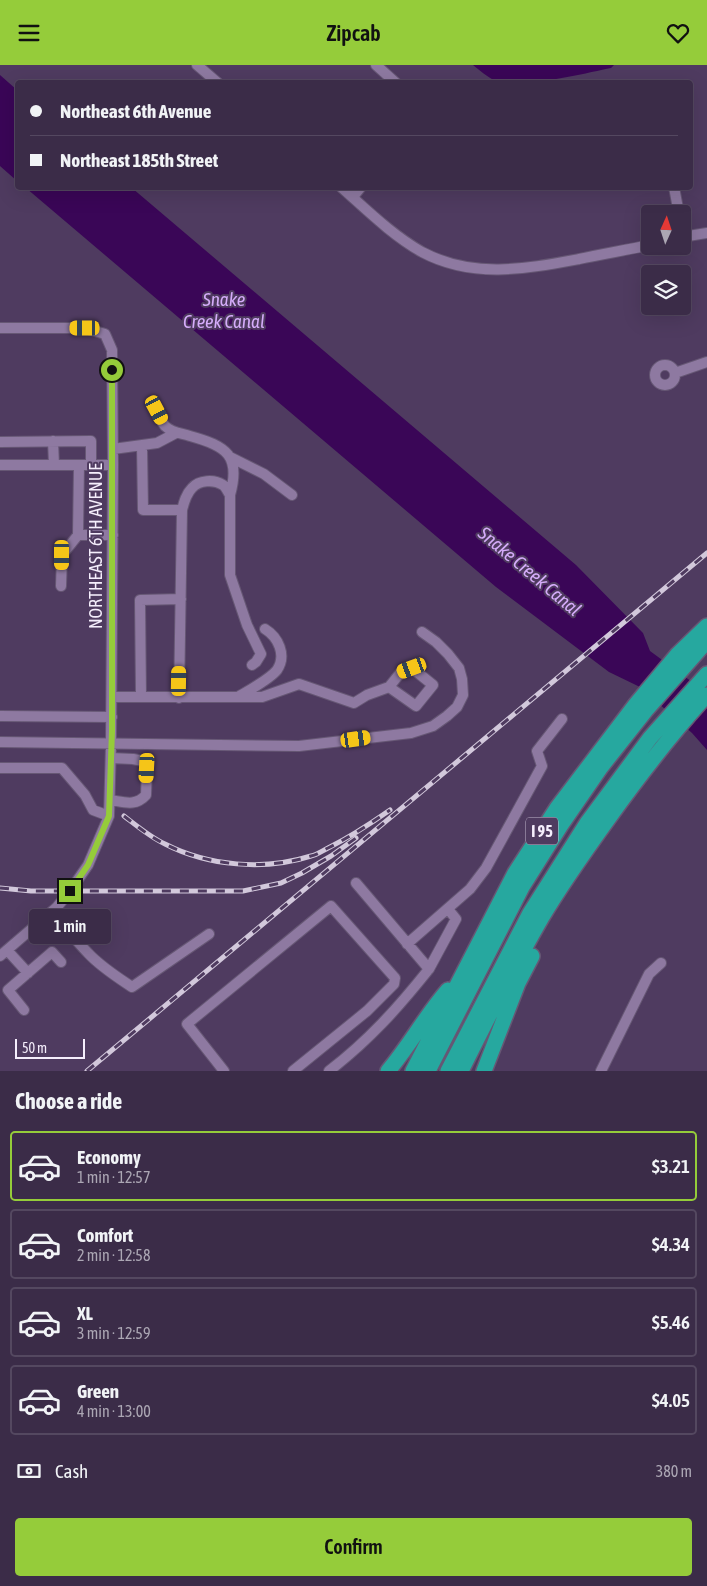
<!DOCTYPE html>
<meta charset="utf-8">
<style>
body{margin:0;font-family:"Asap Condensed",sans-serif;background:#42344f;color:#f1f3f6;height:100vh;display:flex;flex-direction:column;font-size:19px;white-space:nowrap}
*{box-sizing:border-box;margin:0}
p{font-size:16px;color:#aca7b4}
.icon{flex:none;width:28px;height:28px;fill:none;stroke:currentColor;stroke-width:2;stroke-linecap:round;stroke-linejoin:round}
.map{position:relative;height:1006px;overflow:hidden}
.side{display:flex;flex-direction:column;background:#3b2c48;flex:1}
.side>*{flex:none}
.top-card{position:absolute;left:15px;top:15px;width:678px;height:110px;border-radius:5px;box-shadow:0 5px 20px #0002,0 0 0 1px #544860;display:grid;align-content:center;height:110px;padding:0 15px;background:#3b2c48}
.needle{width:32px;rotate:3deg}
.controls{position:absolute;left:641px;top:140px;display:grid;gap:10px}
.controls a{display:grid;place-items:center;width:50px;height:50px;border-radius:5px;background:#3b2c48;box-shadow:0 5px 20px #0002,0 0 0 1px #544860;font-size:25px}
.scale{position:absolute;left:15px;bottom:12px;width:70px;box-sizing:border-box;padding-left:5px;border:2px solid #f5eefc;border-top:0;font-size:14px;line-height:18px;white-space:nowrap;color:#f5eefc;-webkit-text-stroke:4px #4f3b60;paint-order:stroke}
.end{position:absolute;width:22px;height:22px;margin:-11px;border:6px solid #95cc3a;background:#111;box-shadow:0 0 0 2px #111}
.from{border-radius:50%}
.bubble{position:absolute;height:35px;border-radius:5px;background:#3b2c48;box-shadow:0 5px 20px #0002,0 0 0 1px #544860;font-size:16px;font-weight:600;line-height:35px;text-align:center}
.car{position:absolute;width:15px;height:30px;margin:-15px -8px;border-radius:6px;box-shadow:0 0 4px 1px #0007;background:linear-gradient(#f5c518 24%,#345 0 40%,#f5c518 0 76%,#345 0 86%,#f5c518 0)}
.top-card b{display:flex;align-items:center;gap:18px;height:48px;font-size:19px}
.top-card b+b{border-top:1px solid #544860}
.top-card i{width:12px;height:12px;background:#f1f3f6}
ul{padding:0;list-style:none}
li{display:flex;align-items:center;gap:15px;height:70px;margin:0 10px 8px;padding:0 5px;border:2px solid #544860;border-radius:5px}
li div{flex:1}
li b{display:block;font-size:19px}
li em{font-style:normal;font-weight:600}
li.on{border-color:#95cc3a}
li>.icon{width:45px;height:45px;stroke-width:1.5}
h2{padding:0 15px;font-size:22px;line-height:60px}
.pay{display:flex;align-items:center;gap:12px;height:55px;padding:0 15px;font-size:19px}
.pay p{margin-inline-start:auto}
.cta{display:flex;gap:10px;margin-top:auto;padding:10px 15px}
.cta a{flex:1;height:58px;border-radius:5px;background:#95cc3a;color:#111;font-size:20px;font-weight:600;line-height:58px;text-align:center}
header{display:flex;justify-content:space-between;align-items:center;height:65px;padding:0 15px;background:#95cc3a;color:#111;font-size:22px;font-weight:600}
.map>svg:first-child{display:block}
.water{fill:#3a0657}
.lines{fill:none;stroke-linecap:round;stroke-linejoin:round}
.minor-casing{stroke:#665774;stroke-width:12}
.highway-casing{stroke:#665774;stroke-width:18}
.minor{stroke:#8e79a1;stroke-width:10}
.highway{stroke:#26a89f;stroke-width:15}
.rail-casing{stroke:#d2c8db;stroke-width:5}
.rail{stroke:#4f3b60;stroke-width:3;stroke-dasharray:9;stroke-linecap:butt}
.route{stroke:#95cc3a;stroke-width:6}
.labels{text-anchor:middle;stroke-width:4;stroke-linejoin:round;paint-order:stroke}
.shield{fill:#4f3b60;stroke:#c3b8cd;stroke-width:1}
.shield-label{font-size:16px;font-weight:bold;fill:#f5eefc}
.street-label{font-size:18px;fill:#f5eefc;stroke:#4f3b60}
.water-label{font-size:19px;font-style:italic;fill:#d5acfa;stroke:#4f3b60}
</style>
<header><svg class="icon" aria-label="menu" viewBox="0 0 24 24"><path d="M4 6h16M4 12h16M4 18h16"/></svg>Zipcab<svg class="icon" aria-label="heart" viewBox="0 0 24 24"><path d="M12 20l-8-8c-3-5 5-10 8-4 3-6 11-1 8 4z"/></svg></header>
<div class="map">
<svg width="707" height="1006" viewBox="0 0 707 1006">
<rect width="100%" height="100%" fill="#4f3b60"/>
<path class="water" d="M 473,0 L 614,0 L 611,3 C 586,8 517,25 495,16 C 488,12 479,5 473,0 Z
M 0,10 L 17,25 L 17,116 L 0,101 Z
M 26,123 L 132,123 L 576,500 L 643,568 L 650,586 L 707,628 L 707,685 L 692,668 L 640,622 L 609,607 L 496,522 Z"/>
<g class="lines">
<g class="minor-casing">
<path id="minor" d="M 197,0 L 218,18
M 376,0 L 396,18
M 341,122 C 367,145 392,170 422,187 C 473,214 525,204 579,194 C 603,189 626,185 650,180
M 674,122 L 679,149
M 353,132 L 361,122
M 682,172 L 707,168
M 0,263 L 85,263 L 105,269 L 112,285 L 113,400 L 111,679 L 109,751 L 88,800 L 70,826 L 57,842 L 0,891
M655 310a10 10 0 1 1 20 0a10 10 0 1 1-20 0Z
M 675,308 L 707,297
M 153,337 C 156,344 160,355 165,361 C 172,368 181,368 190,371 C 227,381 241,391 230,430
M 53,376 L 54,400
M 0,377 L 91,376 L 91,400
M 142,381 L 143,445 L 182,445
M 113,384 L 157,378 L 176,368
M 230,392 L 264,409 L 292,430
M 0,400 L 113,400
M 79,400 L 78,470 L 113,470
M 61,521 L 62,490 L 78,470
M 112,632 L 141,632 L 140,535 L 181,534
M 141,632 L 262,632 L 299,619 L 354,638 L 367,630 L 389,622 L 416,641 L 433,620 L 412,603 L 401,607 L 389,622
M 238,632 C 248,626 270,614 277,605 C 287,590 278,572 265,564
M 179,633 L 182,445 C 184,437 186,429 192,423 C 199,415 214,414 223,420 C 226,422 228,427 230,430 L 230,510 L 247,560 L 261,589 L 256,597 L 252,600
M 0,651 L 112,652
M 0,677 L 299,681 L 411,668 L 433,661 L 447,651 L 457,642 L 463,630 L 462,614 L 459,603 L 448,589 L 436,577 L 422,567
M 0,703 L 62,703 L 85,730 L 93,745 L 109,751
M 110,735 C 124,737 135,742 146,730 L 147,703 L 143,696 L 133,694 L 111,693
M 49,849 C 65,860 75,875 88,888 C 101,902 117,912 132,922 L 209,869
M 407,879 L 470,824 L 486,803 L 542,701 L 537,686 L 562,654
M 7,885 L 28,908
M 429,904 L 456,854 L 448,844
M 24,945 L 8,925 L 52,887 L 61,897
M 224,1006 L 187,959 L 331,841 L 395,913 L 394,919 L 367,946 L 293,1006
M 329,1006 C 369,975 397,944 429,904 L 356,818
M 601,1006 L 649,909 L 661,898"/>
</g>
<g class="highway-casing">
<path id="highway" d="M 388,1006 C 410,980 426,950 448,925
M 413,1006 L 515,808 L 557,743 L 636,639 L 677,590 L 707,561
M 428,1006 L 522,822 L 561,760 L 601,702 L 646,645 L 707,576
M 448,1006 L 530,848 L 587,758 L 650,673 L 707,609
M 461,1006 C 487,954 513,902 542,852 C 562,818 585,786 608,754 C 639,711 671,669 707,630
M 484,1006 L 518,918 L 532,891"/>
</g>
<use href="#minor" class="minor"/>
<use href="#highway" class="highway"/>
<g class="rail-casing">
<path id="rail" d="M 124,751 C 137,761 150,772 165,779 C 208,801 264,806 311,791 C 317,790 322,786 328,783 C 350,772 370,759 390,745
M 0,823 L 31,826 L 243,826 L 281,818 L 302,808 L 331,791 L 356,773
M 87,1006 L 707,488"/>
</g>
<use href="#rail" class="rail"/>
</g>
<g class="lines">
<path class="route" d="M 70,826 L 88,800 L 109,751 L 112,666 L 112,305"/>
</g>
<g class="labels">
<rect class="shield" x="526" y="752.5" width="32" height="27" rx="4"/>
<g class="shield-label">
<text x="542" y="772">I 95</text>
</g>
<g class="street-label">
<text transform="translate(96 481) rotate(-90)" y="6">NORTHEAST 6TH AVENUE</text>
</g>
<g class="water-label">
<text x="224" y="241">Snake<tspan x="224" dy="22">Creek Canal</tspan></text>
<text transform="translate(530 506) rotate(40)" y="7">Snake Creek Canal</text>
</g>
</g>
</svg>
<div class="controls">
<a><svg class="needle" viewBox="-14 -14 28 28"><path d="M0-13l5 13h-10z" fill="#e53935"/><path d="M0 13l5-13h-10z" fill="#aca7b4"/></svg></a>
<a><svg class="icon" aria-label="layers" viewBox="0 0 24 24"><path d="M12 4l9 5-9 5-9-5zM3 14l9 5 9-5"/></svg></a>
</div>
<div class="scale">50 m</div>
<i class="end from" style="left:112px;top:305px"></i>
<i class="end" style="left:70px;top:826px"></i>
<div class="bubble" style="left:29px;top:844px;width:82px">1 min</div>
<i class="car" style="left:85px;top:263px;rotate:270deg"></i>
<i class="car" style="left:157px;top:345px;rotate:152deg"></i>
<i class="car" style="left:62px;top:490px;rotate:180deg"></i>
<i class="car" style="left:412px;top:603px;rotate:250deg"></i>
<i class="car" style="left:179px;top:616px;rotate:1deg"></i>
<i class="car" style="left:356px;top:674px;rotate:82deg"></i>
<i class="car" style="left:147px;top:703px;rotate:183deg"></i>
<div class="top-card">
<b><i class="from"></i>Northeast 6th Avenue</b>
<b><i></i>Northeast 185th Street</b>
</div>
</div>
<section class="side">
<h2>Choose a ride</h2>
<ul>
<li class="on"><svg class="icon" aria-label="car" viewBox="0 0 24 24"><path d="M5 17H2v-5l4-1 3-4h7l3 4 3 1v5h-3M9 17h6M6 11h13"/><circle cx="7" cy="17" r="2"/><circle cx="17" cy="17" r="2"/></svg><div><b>Economy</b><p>1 min · 12:57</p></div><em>$3.21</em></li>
<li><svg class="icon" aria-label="car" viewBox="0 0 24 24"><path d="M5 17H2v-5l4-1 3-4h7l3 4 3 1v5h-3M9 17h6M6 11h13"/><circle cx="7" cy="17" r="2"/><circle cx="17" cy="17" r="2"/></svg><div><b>Comfort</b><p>2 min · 12:58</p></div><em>$4.34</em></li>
<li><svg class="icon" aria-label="car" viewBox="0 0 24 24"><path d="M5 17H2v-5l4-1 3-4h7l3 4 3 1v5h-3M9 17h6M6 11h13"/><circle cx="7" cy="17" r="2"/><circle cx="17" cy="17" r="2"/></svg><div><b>XL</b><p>3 min · 12:59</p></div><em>$5.46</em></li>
<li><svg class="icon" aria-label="car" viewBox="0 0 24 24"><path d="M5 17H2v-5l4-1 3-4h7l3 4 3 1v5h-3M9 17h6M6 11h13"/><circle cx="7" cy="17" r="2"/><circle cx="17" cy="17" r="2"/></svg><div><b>Green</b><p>4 min · 13:00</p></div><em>$4.05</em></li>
</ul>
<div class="pay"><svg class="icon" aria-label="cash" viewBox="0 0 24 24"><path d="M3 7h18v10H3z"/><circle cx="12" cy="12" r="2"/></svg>Cash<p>380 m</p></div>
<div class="cta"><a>Confirm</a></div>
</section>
